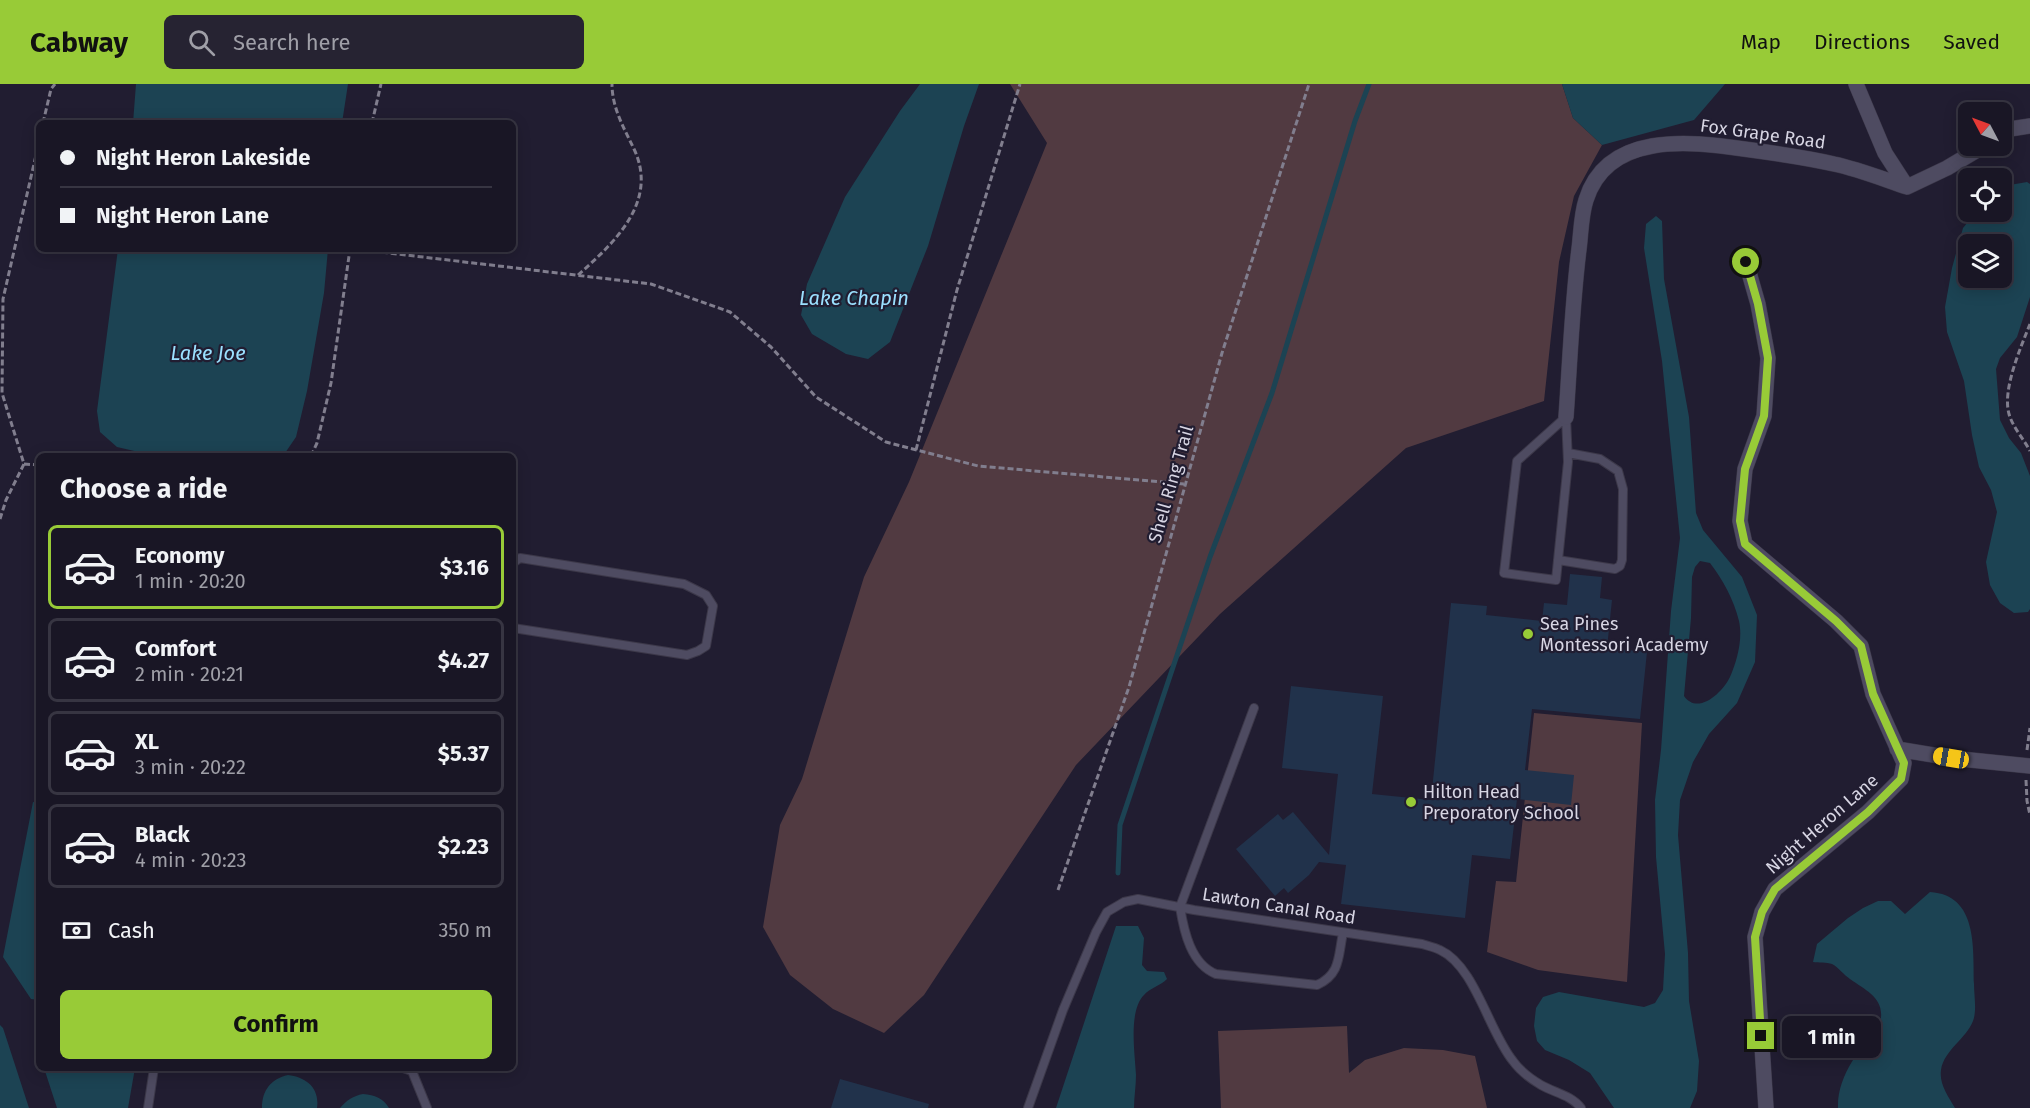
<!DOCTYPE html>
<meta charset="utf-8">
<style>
body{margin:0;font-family:"Fira Sans",sans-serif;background:#262332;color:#f1f3f6;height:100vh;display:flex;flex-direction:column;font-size:22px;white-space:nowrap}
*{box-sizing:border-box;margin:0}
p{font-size:20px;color:#9f9fa7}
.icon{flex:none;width:33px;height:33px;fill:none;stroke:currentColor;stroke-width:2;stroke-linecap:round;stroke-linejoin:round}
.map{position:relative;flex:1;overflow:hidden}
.side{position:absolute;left:36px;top:369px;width:480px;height:618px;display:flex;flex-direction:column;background:#191625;border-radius:9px;box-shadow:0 3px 15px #0003,0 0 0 2px #373542}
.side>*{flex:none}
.hud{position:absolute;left:36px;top:36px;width:480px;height:132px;border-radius:9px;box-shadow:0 3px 15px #0003,0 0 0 2px #373542;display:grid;align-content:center;height:132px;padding:0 24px;background:#191625}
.needle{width:39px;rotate:311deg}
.buttons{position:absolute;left:1958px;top:18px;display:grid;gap:12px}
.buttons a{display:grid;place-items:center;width:54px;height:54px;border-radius:9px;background:#191625;box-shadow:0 3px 15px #0003,0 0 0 2px #373542;font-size:30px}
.end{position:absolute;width:27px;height:27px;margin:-14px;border:8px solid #98cb37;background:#111;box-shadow:0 0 0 3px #111}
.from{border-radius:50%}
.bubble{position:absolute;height:42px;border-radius:9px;background:#191625;box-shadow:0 3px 15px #0003,0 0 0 2px #373542;font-size:20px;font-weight:700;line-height:42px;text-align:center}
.car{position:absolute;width:18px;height:36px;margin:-18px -9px;border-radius:8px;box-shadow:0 0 4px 2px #0007;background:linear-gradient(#f5c518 24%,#345 0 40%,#f5c518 0 76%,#345 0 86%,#f5c518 0)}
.hud b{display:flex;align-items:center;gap:21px;height:57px;font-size:22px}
.hud b+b{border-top:2px solid #373542}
.hud i{width:15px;height:15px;background:#f1f3f6}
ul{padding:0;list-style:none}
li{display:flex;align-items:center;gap:18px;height:84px;margin:0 12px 9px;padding:0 12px;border:3px solid #373542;border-radius:9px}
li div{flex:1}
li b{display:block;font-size:22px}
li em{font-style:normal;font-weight:700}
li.on{border-color:#98cb37}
li>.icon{width:54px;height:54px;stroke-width:1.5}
h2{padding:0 24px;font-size:27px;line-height:72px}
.pay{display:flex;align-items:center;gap:15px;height:66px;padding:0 24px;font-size:22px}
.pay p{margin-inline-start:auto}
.action{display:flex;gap:12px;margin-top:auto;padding:12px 24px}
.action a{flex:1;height:69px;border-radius:9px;background:#98cb37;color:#111;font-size:24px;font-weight:700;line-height:69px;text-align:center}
header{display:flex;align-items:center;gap:36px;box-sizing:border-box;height:84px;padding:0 30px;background:#98cb37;color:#111}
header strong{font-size:28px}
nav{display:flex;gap:33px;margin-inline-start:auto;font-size:21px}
.search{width:420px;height:54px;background:#262332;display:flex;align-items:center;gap:15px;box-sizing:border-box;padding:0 21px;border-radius:9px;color:#9f9fa7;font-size:22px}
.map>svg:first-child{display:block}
.green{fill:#513a41}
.water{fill:#1c4353;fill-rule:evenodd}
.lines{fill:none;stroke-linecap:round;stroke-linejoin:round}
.stream{stroke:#1c4353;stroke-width:5}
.building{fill:#21324b}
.service-casing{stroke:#3c3849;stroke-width:10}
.minor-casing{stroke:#3c3849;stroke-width:16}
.path{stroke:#817e8e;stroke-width:3;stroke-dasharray:6 3;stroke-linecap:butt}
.service{stroke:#4e4b61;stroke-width:8}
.minor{stroke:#4e4b61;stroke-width:15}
.route{stroke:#98cb37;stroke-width:8}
.poi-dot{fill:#98cb37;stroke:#211d31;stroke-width:2}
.labels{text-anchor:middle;stroke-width:4.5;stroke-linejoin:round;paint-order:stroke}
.street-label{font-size:18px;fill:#d7d5e3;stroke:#211d31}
.poi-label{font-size:18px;fill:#d7d5e3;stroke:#211d31;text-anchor:start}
.water-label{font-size:20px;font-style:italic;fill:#9be1ff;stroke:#211d31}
</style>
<header>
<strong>Cabway</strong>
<div class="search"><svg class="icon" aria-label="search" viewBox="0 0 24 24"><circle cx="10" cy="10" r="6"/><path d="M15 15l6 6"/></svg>Search here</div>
<nav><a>Map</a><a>Directions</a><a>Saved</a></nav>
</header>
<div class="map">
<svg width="2030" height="1024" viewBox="0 0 2030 1024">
<rect width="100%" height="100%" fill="#211d31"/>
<path class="green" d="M 1010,0 L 1562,0 L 1573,34 L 1602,61 L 1574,112 L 1559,178 L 1544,317 L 1406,364 L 1220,530 L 1076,681 L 924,911 L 884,949 L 833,925 L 790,891 L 763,843 L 780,741 L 802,695 L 864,493 L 909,398 L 1047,59 Z
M 1534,629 L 1642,639 L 1627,898 L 1538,886 L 1487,868 L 1496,797 L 1516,798 Z
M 1347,942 L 1349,989 L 1365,976 L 1404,964 L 1443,966 L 1475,972 L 1487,1024 L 1221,1024 L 1218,947 Z"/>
<path class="water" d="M 136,0 L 348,0 L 342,39 L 133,39 Z
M 920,0 L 979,0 L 964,42 L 928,162 L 890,258 L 868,275 L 846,270 L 812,250 L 801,231 L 807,200 L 845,113 L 900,27 Z
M 1562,0 L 1725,0 L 1694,36 L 1602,61 L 1573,34 Z
M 2027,98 L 2030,100 L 2030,213 L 2017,253 L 2000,274 L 1996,285 L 2000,336 L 2009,354 L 2021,369 L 2030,392 L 2030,525 L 2028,528 L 2014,529 L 2000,519 L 1990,501 L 1986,478 L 1997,428 L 1991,406 L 1979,383 L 1972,351 L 1964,297 L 1947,248 L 1945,223 L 1952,184 L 1963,144 L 1976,128 L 2001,128 L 2001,104 L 2004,102 ZM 1968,160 L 2001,160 L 2001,194 L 1968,194 Z
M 1656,132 L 1662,137 L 1664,195 L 1689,333 L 1696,429 L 1703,446 L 1742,493 L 1757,531 L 1755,578 L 1737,619 L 1709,650 L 1693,678 L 1680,716 L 1678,751 L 1688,869 L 1689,917 L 1699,977 L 1697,1007 L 1690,1024 L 1614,1024 L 1590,989 L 1569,976 L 1545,966 L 1537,957 L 1534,942 L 1536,924 L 1543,913 L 1559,908 L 1644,923 L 1655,919 L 1663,906 L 1665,870 L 1656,773 L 1655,716 L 1661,666 L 1671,527 L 1680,454 L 1662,277 L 1644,164 L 1646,140 ZM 1700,477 L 1710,479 C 1723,496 1734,516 1739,537 C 1743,555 1737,577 1730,593 C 1723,608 1698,632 1684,612 L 1691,534 L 1692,493 L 1695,483 Z
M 118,165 L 328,165 L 324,209 L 307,307 L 296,353 L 283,372 L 156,372 L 117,363 L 100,348 L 97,327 Z
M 33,718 L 39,719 L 39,916 L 31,915 L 3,873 Z
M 1930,808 C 1978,811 1973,864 1974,900 C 1974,911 1977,927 1973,937 C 1966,955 1944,966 1941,986 C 1939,1000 1948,1012 1955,1024 L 1838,1024 C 1837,991 1861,964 1880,939 C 1886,915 1867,907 1850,895 C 1844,891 1838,883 1832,880 C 1827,878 1818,879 1813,878 L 1817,860 L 1848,834 L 1863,824 L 1878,817 L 1891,817 L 1905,830 Z
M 1116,842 L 1138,842 L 1144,854 L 1142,881 L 1147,887 L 1164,888 L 1167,895 C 1160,902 1150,904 1144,911 C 1128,927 1135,970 1136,991 C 1136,1002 1134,1013 1134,1024 L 1056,1024 Z
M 0,941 L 3,944 L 29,1024 L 0,1024 Z
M 44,984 L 135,984 L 128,1024 L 57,1024 Z
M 288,991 C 306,993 320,1004 317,1024 L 262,1024 C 262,1006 271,995 288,991 Z
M 363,1010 C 375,1011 383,1014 389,1024 L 340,1024 C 347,1016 353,1012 363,1010 Z"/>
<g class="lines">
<path class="stream" d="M 1118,789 L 1120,741 L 1210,473 L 1272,309 L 1355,37 L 1369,0"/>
</g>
<path class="building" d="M 1570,490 L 1602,493 L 1600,514 L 1612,516 L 1607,564 L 1647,568 L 1640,635 L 1532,625 L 1525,686 L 1574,691 L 1571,721 L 1517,715 L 1510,775 L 1472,771 L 1465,834 L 1341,820 L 1346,781 L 1319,778 L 1309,791 L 1288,809 L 1284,804 L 1275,812 L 1236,765 L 1278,730 L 1283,736 L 1293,728 L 1329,771 L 1338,690 L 1282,684 L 1291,602 L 1383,612 L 1372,710 L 1431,716 L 1451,519 L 1487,522 L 1486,531 L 1542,537 L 1544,519 L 1567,521 Z
M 840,995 L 929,1020 L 928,1024 L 831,1024 Z"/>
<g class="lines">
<g class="service-casing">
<path id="service" d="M 1566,333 L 1568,378 L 1556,496 L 1504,489 L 1517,377 Z
M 1558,476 L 1615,485 L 1620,482 L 1622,476 L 1623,405 L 1618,387 L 1600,375 L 1568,369
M 513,479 L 520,474 L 684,500 L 706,511 L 713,522 L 706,562 L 698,567 L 687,571 L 513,544
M 1254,624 L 1180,823 C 1184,848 1191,880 1216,890 L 1317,901 C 1341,890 1338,872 1343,849
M 403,984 L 412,987 L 427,1024
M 148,1024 L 154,984
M 1028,1024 L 1063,926 L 1096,848 L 1107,828 L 1124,818 L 1138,815 L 1194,826 L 1422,860 C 1428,862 1434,863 1440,866 C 1475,882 1489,948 1513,977 C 1520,987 1531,995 1541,1001 C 1555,1009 1571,1011 1581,1024"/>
</g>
<g class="minor-casing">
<path id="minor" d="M 1856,0 L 1885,69 L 1907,103
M 2001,51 L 2010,45 L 2030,42
M 1746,178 L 1758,220 L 1768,274 L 1764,332 L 1745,385 L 1740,437 L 1745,460 L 1836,537 L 1861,562 L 1873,610 L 1904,679 L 1901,695 L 1868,728 L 1775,805 L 1762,828 L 1755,853 L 1766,1024
M 1566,333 C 1570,277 1572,221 1579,165 C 1581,150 1581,131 1586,116 C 1607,48 1689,57 1744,65 C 1774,69 1804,73 1834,80 C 1858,85 1883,95 1907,103 L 1947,84 L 1984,62
M 1897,665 L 1951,674 L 2030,682"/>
</g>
<path class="path" d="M 43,39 L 51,5 L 55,0
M 372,39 L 381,0
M 355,165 L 651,200 L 730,228 L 771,263 L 816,313 L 886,358 L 978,382 L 1185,400
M 578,191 C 614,159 659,118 634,65 C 624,44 612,24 612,0
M 2030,240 C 2021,263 2002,305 2009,330 C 2013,344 2024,355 2030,367
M 916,366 L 957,206 L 1020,0
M 311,372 L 317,359 L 331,299 L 350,165
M 24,380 L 39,381
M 0,435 L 6,416 L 24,380 L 2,309 L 3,215 L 39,58
M 2027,666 L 2030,644
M 2026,696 L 2027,717 L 2030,731
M 1058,806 L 1129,603 L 1222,269 L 1309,0"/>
<use href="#service" class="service"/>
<use href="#minor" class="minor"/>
</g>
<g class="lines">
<path class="route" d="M 1746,178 L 1758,220 L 1768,274 L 1764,332 L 1745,385 L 1740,437 L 1745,460 L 1836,537 L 1861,562 L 1873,610 L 1904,679 L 1901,695 L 1868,728 L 1775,805 L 1762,828 L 1755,853 L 1761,952"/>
</g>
<g class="poi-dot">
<circle cx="1528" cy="550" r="6"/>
<circle cx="1411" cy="718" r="6"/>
</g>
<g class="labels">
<g class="street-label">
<text transform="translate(1763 50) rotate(8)" y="6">Fox Grape Road</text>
<text transform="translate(1171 400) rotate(-74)" y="6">Shell Ring Trail</text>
<text transform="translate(1822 740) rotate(-41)" y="6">Night Heron Lane</text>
<text transform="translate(1279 822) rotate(9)" y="6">Lawton Canal Road</text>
</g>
<g class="poi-label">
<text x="1540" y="546">Sea Pines<tspan x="1540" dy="21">Montessori Academy</tspan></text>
<text x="1423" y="714">Hilton Head<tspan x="1423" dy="21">Preporatory School</tspan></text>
</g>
<g class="water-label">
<text x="854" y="221">Lake Chapin</text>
<text x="208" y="276">Lake Joe</text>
</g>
</g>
</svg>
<div class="buttons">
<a><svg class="needle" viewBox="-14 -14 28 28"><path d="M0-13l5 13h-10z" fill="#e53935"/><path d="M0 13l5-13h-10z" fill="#9f9fa7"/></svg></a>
<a><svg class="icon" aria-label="locate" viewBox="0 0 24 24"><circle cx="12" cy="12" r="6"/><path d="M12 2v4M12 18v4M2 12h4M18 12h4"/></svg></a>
<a><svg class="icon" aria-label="layers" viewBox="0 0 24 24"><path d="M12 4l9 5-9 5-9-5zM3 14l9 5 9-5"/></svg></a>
</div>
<i class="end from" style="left:1746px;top:178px"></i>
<i class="end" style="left:1761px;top:952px"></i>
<div class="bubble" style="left:1782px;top:932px;width:99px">1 min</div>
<i class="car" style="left:1951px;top:674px;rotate:280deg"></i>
<div class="hud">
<b><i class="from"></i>Night Heron Lakeside</b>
<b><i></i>Night Heron Lane</b>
</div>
<section class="side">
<h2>Choose a ride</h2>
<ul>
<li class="on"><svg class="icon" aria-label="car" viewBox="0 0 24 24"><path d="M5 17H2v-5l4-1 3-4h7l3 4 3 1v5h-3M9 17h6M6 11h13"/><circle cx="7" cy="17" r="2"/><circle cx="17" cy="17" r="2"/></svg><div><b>Economy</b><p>1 min · 20:20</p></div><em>$3.16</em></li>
<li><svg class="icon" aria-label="car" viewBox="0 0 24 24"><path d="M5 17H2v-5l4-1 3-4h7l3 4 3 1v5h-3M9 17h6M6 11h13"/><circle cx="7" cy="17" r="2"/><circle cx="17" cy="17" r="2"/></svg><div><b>Comfort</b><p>2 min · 20:21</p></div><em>$4.27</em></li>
<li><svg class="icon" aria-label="car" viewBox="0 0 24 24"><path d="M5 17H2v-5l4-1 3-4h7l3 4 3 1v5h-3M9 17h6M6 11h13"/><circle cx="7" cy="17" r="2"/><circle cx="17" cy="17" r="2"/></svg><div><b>XL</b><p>3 min · 20:22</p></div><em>$5.37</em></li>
<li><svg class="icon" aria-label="car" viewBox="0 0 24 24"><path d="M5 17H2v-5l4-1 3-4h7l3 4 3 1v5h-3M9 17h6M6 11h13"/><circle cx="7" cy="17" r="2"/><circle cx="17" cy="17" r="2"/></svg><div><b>Black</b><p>4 min · 20:23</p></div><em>$2.23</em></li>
</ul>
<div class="pay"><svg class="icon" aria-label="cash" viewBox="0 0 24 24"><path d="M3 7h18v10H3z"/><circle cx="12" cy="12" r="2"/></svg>Cash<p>350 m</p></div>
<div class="action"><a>Confirm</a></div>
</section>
</div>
